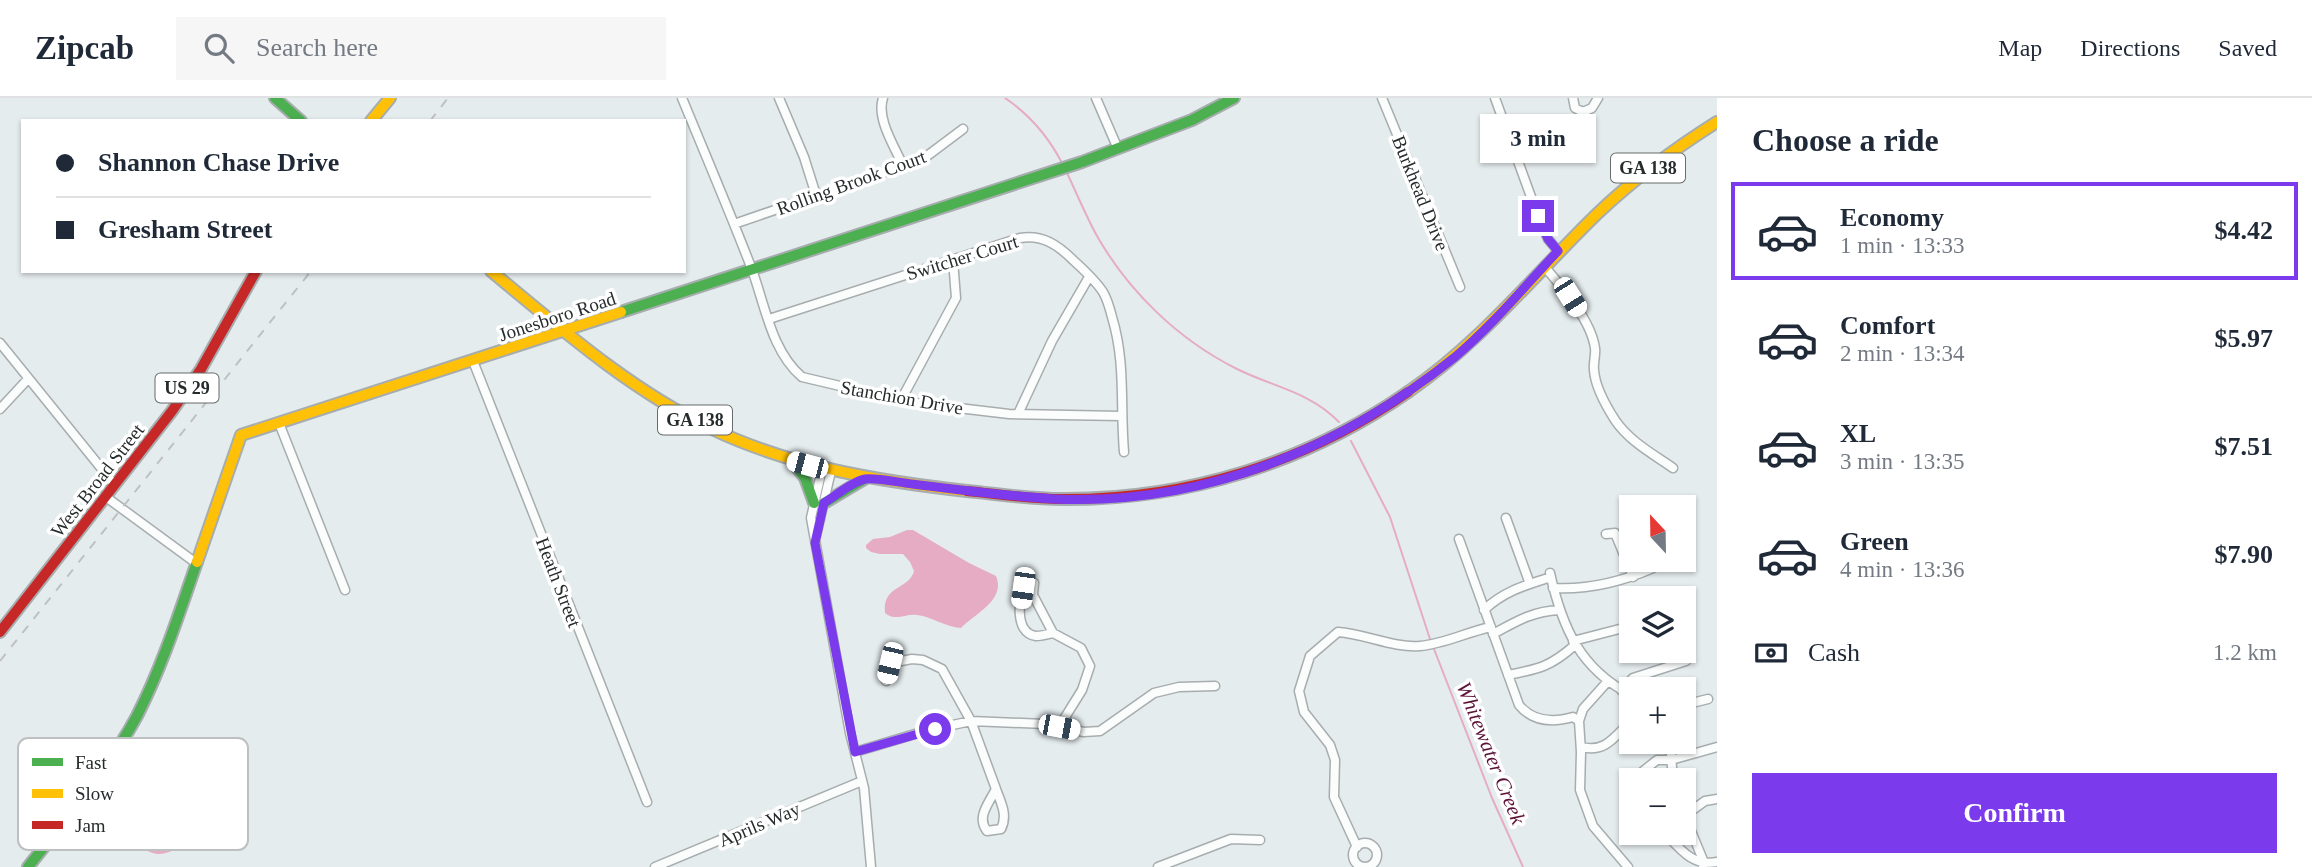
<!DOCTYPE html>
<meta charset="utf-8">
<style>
body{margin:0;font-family:Georgia,serif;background:#f6f6f7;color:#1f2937;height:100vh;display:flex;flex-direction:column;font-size:26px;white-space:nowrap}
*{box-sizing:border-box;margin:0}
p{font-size:23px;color:#747a83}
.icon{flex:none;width:38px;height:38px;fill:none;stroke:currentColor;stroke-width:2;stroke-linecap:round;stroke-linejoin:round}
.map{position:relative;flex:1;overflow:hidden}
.drawer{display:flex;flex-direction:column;background:#fff;width:595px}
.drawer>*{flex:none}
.hud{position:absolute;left:21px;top:21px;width:665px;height:154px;border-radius:0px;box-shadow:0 2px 5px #0004;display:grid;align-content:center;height:154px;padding:0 35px;background:#fff}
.needle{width:46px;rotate:338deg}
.buttons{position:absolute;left:1619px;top:397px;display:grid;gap:14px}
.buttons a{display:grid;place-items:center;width:77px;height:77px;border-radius:0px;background:#fff;box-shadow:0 2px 5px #0004;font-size:35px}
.end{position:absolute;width:32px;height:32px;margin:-16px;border:9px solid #7c3aed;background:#fff;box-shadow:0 0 0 4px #fff}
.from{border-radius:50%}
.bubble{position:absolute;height:49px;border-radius:0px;background:#fff;box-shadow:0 2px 5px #0004;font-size:23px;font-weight:600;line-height:49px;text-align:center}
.car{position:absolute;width:21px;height:42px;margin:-21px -10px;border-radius:9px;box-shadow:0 0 5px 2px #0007;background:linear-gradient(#fff 24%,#345 0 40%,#fff 0 76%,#345 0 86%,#fff 0)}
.hud b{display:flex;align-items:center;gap:24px;height:66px;font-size:26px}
.hud b+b{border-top:2px solid #e0e1e3}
.hud i{width:18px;height:18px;background:#1f2937}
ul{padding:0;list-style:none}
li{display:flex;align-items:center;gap:21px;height:98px;margin:0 14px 10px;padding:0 21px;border:4px solid transparent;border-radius:0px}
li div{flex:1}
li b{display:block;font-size:26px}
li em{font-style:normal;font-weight:600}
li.selected{border-color:#7c3aed}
li>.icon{width:63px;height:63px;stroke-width:1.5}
h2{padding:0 35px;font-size:32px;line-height:84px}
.pay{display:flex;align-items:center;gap:18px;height:77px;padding:0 35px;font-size:26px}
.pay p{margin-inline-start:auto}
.primary-button{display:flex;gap:14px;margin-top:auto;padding:14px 35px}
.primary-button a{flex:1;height:80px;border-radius:0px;background:#7c3aed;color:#fff;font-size:28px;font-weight:600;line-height:80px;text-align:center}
header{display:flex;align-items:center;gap:42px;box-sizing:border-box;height:98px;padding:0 35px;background:#fff;border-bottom:2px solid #e0e1e3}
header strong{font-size:33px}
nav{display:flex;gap:38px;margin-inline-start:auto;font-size:24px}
.search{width:490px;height:63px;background:#f6f6f7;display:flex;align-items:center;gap:18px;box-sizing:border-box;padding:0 24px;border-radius:0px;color:#747a83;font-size:26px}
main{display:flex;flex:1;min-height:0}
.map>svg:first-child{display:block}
.water{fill:#e5acc4}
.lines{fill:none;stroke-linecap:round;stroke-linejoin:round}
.stream{stroke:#e5acc4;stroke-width:2}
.street-casing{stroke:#a7adae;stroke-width:11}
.fast-casing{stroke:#a7adae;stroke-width:14}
.slow-casing{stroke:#a7adae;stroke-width:14}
.jam-casing{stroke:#a7adae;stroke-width:14}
.street{stroke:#fbfcfc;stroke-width:8}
.fast{stroke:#4caf50;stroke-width:10}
.slow{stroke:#ffc107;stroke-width:10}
.jam{stroke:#c62828;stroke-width:10}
.rail{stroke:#bfc1c1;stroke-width:2;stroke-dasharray:9 9;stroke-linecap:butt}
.route{stroke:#7c3aed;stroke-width:9}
.labels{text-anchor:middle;stroke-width:7;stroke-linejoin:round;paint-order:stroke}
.shield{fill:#fff;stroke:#676b6b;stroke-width:2}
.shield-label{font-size:18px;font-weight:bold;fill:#262b2c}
.street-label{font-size:19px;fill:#262b2c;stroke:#fff}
.water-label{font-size:21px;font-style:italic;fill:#5c1338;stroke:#fff}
.key{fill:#fff;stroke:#bebfc0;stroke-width:2}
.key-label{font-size:19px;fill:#262b2c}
</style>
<header>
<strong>Zipcab</strong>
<div class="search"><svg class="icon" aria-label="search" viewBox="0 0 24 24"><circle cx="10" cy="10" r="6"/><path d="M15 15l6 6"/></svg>Search here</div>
<nav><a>Map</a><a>Directions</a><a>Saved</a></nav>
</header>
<main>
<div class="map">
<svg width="1717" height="769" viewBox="0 0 1717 769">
<rect width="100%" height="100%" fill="#e5ecee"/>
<path class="water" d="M 907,432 L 913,432 L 969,465 L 996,478 C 1006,502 976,515 961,530 C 945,529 933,519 917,517 C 906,515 896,524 885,515 C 882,487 909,492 914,473 L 910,464 L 903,456 L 880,456 L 871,454 L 866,450 L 866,447 L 873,441 L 890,439 Z
M 141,685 L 161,688 L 168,692 L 210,688 C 217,702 220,730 207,741 C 199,746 189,746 180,749 C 173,752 167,756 159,756 C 145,756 131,742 126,729 L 135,714 L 132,691 Z"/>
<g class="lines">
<path class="stream" d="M 1005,0 C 1030,17 1048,38 1062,65
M 1067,75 C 1077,96 1086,118 1097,138 C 1129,194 1178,241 1235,270 C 1272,289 1309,293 1339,324
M 1351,343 L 1390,419 L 1430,541
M 1434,551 L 1492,700 L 1523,769"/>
<g class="street-casing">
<path id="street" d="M 682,0 C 705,56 729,112 751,169 C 765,206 771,253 802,279 L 908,304 L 1009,316 L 1121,318
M 779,0 L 804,59 L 816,97
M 883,0 C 876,21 895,49 903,68
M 1096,0 L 1118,51
M 1382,0 L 1460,189
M 1495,0 L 1538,118 L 1548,141 L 1558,153
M 1573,0 L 1575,10 L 1583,14 L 1592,10 L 1598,0
M 734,126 L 923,61 L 963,31
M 1544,168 C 1562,189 1591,222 1595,250 C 1596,257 1593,265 1594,272 C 1595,289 1606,308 1615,322 C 1629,343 1653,356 1673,370
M 769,221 L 1020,140 C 1042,136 1058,147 1073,162 C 1083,171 1095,182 1103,194 C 1107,201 1110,211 1112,219 C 1126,265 1120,307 1124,354
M 0,245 L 114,386
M 473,263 L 647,704
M 901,302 L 956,200 L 953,162
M 0,311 L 27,282
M 1018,316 L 1052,243 L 1089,179
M 279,325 L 345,492
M 822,371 L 811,420 L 850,635 L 864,690 L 871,769
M 106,399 L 196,465
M 1506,420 L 1530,486
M 1606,436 L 1615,435 L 1633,479
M 816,438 L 831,373
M 1459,441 L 1519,607 C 1533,624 1552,625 1573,619 L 1579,623
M 1550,475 C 1562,529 1580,571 1631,597
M 1026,483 L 1034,485 L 1033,497 L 1053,535 C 1049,536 1041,538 1036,538 C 1013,535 1019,497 1026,483 Z
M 1553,490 C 1589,492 1621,484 1653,470
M 1484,512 C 1504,493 1526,487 1551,479
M 1053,535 L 1081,550 L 1090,568 L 1082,592 L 1059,629
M 1493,536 C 1515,524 1533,513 1559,512
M 1573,543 L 1631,528
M 1508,577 C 1539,571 1550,569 1575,547
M 886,583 L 890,565 L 912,561 L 923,562 L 942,571 L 971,623 L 996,691
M 1608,583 L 1583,611 L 1579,623 L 1581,654 L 1580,692 L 1593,728 L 1628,769
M 1621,592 L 1633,580 L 1686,563
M 1684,607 L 1708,601
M 1670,644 L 1673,682
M 1581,649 C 1606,655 1614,639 1631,623
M 855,654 L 925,633 L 971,623 L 1045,626 L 1084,634 L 1100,633 L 1154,595 L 1179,589 L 1215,588
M 1632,682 L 1657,662 L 1671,662 L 1717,649
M 1631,684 L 1627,689 L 1631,694
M 996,691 C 1001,705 1008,717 1001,731 L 987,733 C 976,719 989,705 996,691 Z
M 1684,716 L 1703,762 L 1703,769
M 1684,718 L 1705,703 L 1717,701
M 1665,735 C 1680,751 1693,769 1717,764
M1353 757a12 12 0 1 1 24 0a12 12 0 1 1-24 0Z
M 1357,749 L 1334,699 L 1335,662 L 1330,647 L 1304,614 L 1299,593 L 1310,558 L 1338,534 C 1366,536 1393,550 1420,548 C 1444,546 1467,534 1491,529
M 655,769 L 862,683
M 1158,769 L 1231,741 L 1260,742"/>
</g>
<g class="fast-casing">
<path id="fast" d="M 275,0 L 301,23
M 621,214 L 1082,64 L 1192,22 L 1234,0
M 792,363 L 805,380 L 814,405
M 824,405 L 866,380
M 28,769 C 67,720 107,673 137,618 C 162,569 179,516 197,464"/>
</g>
<g class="slow-casing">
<path id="slow" d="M 371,23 L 390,0
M 491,173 C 560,230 629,291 710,330 C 791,369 878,383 967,393
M 1408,294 C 1480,245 1536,175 1598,115 C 1635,80 1674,51 1717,24
M 197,464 L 241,337 L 621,214"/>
</g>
<g class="jam-casing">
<path id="jam" d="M 967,393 C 998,396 1030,401 1062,401 C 1186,402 1306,365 1408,294
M 0,534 L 172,313 L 201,271 L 256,173"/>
</g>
<use href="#street" class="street"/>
<use href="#fast" class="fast"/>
<use href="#slow" class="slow"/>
<use href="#jam" class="jam"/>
<path class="rail" d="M 430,23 L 448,0
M 0,563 L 311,173"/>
</g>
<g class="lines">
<path class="route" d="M 935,631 L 855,654 L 815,445 L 824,405 C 836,398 851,384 865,381 C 875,379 901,385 912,386 C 960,392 1007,398 1054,401 C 1202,408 1342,350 1455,259 C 1492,228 1525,188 1558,153 L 1548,141 L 1538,118"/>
</g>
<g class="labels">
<g class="shield">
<rect x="1611" y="55.5" width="74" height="29" rx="5"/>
<rect x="155.5" y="275.5" width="63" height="29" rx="5"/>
<rect x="658" y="307.5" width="74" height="29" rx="5"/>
</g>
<g class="shield-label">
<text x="1648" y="76">GA 138</text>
<text x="187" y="296">US 29</text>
<text x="695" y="328">GA 138</text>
</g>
<g class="street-label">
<text transform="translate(851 84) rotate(-20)" y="7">Rolling Brook Court</text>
<text transform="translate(1421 95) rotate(68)" y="7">Burkhead Drive</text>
<text transform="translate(962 159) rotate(-17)" y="7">Switcher Court</text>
<text transform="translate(557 218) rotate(-18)" y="7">Jonesboro Road</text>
<text transform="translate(902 299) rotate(10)" y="7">Stanchion Drive</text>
<text transform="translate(97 382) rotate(-52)" y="7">West Broad Street</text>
<text transform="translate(559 484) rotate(69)" y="7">Heath Street</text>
<text transform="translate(759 726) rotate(-23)" y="7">Aprils Way</text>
</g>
<g class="water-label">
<text transform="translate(1491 655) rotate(68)" y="7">Whitewater Creek</text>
</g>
</g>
<rect x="18" y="640" width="230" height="112" rx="10" class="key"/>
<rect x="32" y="660" width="31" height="8" fill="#4caf50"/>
<rect x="32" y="691" width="31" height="9" fill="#ffc107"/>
<rect x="32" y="723" width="31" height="8" fill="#c62828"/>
<g class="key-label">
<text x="75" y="671">Fast</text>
<text x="75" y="702">Slow</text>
<text x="75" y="734">Jam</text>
</g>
</svg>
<div class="buttons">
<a><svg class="needle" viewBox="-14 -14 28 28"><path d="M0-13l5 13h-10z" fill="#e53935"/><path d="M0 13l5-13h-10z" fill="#747a83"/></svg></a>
<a><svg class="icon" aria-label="layers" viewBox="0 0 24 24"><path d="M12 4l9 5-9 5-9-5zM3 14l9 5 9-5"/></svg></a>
<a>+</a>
<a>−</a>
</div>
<i class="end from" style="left:935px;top:631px"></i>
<i class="end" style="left:1538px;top:118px"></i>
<div class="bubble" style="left:1480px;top:16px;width:116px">3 min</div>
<i class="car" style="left:1570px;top:199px;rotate:148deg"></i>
<i class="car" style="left:807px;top:367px;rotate:285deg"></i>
<i class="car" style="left:1023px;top:490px;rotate:188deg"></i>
<i class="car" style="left:890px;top:565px;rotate:193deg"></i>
<i class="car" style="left:1059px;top:629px;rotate:101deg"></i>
<div class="hud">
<b><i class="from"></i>Shannon Chase Drive</b>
<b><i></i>Gresham Street</b>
</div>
</div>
<section class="drawer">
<h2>Choose a ride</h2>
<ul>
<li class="selected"><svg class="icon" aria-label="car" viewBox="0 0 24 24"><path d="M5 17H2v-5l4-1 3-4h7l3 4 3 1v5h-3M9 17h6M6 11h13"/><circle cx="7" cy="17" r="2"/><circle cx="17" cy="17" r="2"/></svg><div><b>Economy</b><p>1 min · 13:33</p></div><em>$4.42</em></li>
<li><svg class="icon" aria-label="car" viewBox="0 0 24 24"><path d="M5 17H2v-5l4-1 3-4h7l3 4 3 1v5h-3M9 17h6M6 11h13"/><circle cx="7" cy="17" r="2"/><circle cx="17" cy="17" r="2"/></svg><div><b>Comfort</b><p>2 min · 13:34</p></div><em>$5.97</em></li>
<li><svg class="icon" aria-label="car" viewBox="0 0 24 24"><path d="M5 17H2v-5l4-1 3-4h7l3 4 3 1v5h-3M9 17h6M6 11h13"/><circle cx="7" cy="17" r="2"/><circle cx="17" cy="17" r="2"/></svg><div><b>XL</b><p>3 min · 13:35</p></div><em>$7.51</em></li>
<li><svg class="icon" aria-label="car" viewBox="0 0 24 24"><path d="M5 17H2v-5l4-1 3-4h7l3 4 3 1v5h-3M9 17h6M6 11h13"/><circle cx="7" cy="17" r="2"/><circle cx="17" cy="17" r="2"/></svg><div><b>Green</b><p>4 min · 13:36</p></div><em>$7.90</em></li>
</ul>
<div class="pay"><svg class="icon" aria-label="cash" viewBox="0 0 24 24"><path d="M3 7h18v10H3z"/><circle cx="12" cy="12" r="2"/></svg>Cash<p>1.2 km</p></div>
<div class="primary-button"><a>Confirm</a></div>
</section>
</main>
